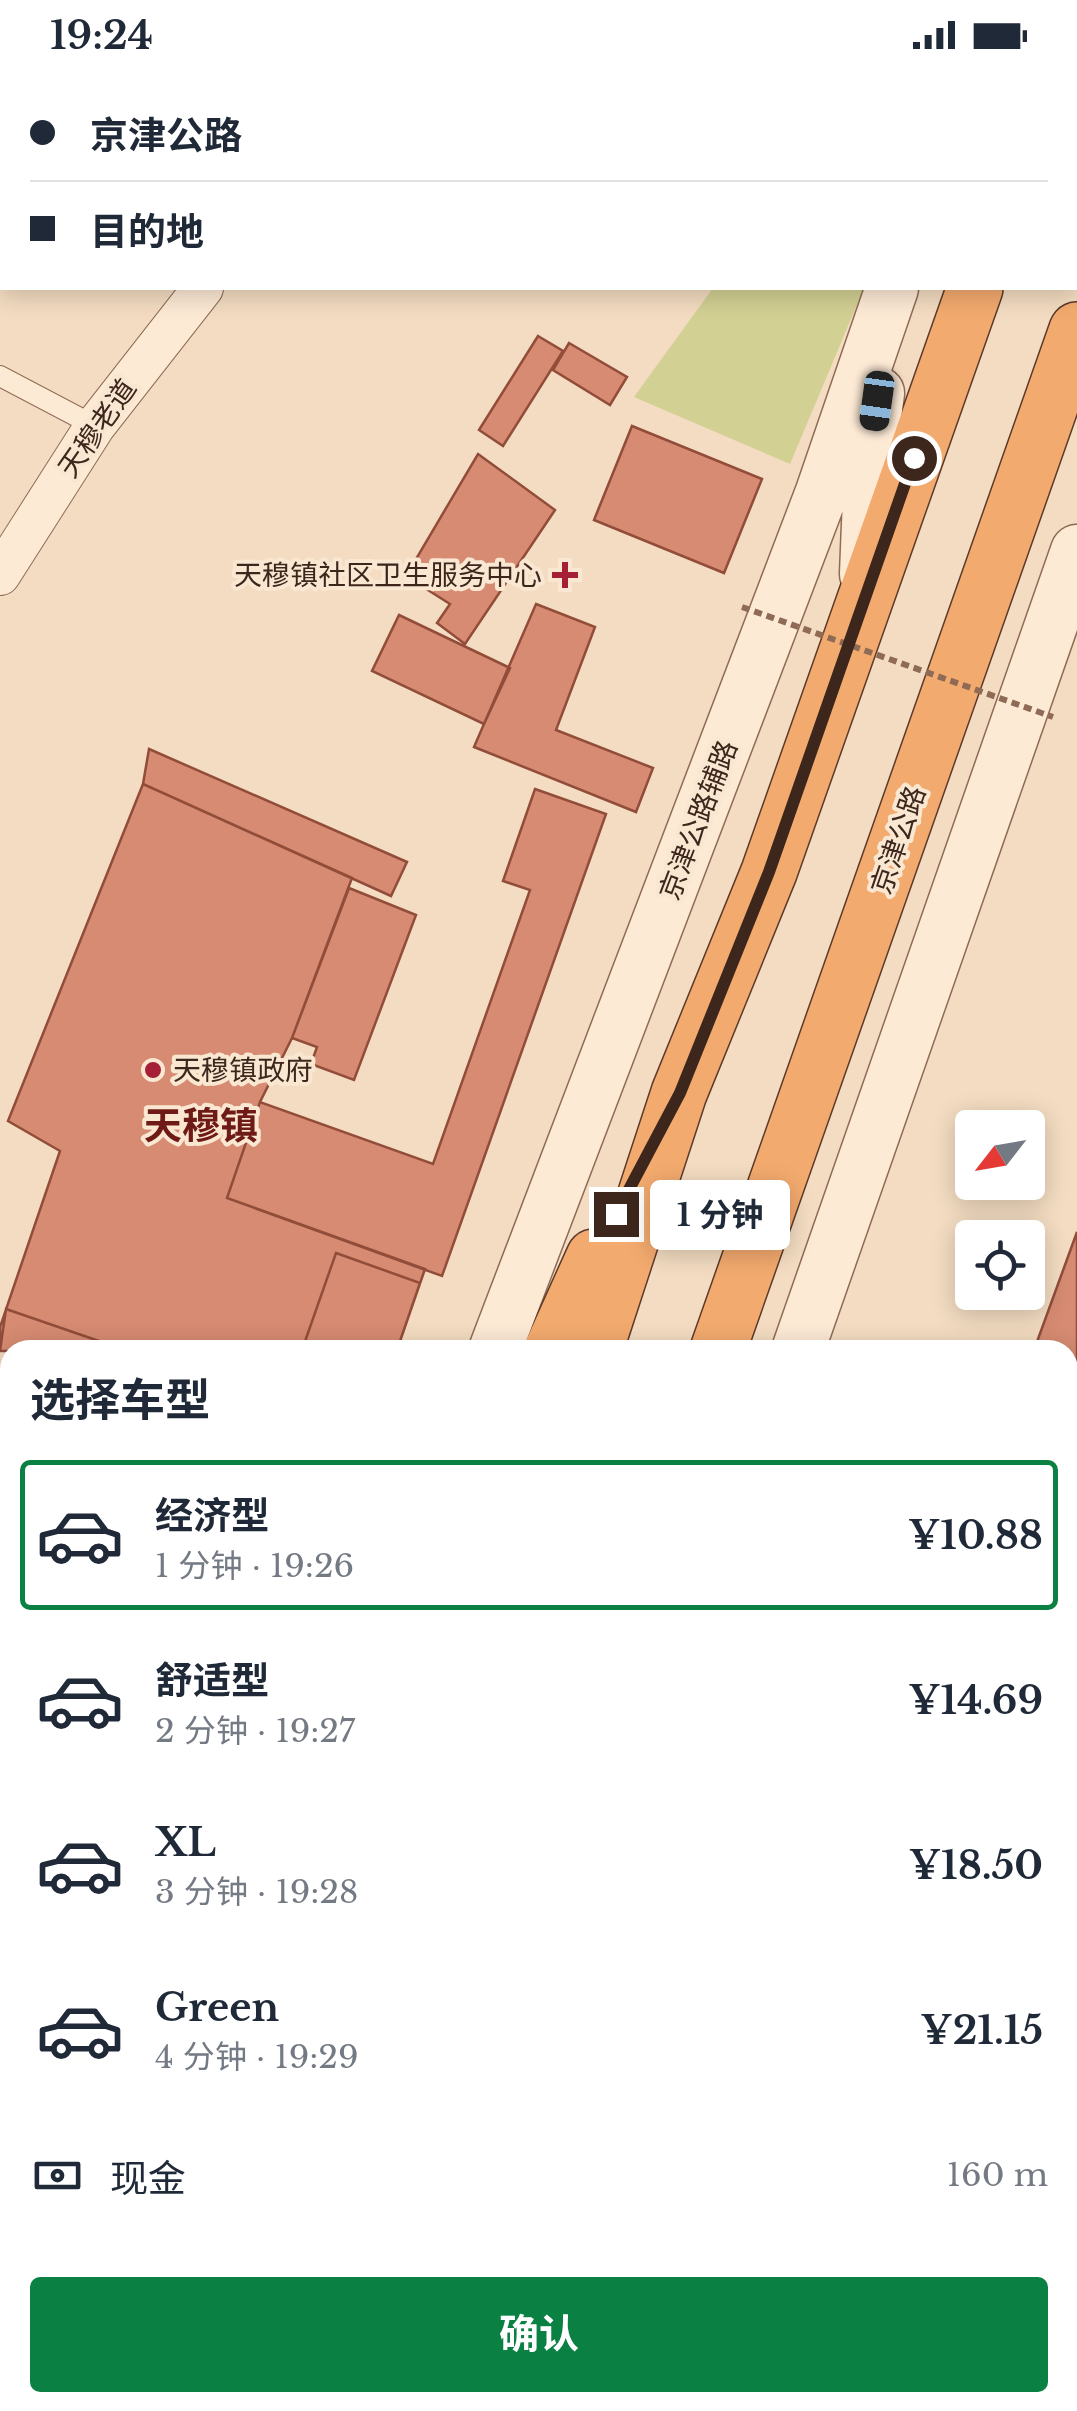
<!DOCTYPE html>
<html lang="zh">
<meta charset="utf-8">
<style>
body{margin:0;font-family:"Libre Baskerville","Noto Sans SC",serif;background:#f2f2f3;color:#1f2937;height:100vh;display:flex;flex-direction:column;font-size:38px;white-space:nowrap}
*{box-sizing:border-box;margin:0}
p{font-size:32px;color:#747a83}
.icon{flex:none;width:55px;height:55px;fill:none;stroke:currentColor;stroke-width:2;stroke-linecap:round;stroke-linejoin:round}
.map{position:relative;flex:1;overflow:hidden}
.side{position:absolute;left:0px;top:1270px;width:1078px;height:1072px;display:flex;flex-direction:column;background:#fff;border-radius:30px 30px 0 0;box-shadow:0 5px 25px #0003}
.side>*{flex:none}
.banner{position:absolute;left:0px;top:0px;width:1078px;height:220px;box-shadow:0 5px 25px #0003;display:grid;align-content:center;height:220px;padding:0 30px;background:#fff}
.needle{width:65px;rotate:239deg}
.fabs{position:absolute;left:955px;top:1040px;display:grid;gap:20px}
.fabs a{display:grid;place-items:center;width:90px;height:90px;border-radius:10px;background:#fff;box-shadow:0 5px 25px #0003;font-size:50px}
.end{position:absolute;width:45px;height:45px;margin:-22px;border:12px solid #3d261c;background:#fff;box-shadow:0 0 0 5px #fff}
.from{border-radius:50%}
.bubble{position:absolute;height:70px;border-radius:10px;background:#fff;box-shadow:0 5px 25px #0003;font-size:32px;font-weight:700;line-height:70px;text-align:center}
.car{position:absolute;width:30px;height:60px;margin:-30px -15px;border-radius:12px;box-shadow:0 0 8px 2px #0007;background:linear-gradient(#222 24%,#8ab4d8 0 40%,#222 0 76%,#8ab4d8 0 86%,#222 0)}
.banner b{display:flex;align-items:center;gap:35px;height:95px;font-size:38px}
.banner b+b{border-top:2px solid #e0e1e3}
.banner i{width:25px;height:25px;background:#1f2937}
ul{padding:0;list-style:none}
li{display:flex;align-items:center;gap:30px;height:150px;margin:0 20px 15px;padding:0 10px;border:5px solid transparent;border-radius:10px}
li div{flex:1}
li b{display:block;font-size:38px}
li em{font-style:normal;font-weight:700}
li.on{border-color:#0b8043}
li>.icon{width:90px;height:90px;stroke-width:1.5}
h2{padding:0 30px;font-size:45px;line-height:120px}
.pay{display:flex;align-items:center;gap:25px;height:110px;padding:0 30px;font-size:38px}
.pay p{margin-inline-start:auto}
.action{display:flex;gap:20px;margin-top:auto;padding:20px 30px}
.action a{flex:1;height:115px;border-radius:10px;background:#0b8043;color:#fff;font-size:40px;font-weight:700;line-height:115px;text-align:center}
.status{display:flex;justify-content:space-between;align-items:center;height:70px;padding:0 50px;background:#fff;direction:ltr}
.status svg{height:28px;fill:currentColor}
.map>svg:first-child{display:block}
.green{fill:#d2d093}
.building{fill:#d68b72;stroke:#914d39;stroke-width:2.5}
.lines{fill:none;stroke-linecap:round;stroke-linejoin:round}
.service-casing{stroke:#8f6b56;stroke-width:22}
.minor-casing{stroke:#8f6b56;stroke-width:42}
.tertiary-casing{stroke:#8f6b56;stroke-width:55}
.trunk-casing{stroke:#5c3a2b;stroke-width:58}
.service{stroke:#fdead5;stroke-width:20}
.minor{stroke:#fdead5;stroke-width:40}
.tertiary{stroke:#fdead5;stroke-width:52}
.trunk{stroke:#f3aa6e;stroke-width:55}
.path-bridge{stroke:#8f6b56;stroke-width:6;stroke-dasharray:8 5;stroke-linecap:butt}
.route{stroke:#3d261c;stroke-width:12}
.poi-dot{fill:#a51f36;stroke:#f9e7d1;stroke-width:4}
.labels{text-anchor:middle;stroke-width:8;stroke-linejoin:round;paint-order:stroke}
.street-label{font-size:28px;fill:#3d261c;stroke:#f9e7d1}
.poi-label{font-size:28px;fill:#3d261c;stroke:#f9e7d1;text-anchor:end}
.district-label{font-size:38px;font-weight:bold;fill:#6e1a16;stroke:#f9e7d1}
</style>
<div class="status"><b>19:24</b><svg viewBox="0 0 49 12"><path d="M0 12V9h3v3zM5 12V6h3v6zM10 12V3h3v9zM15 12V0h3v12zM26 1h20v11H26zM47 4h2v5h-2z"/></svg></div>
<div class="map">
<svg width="1077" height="2341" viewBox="0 0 1077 2341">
<rect width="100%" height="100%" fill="#f3dcc1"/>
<path class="green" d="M 713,218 L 864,218 L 790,394 L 634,327 Z
M 0,1625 L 10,1629 L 10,2008 L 0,2018 Z
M 10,2224 L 10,2332 L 167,2333 L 163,2341 L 0,2341 L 0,2233 Z"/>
<path class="building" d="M 538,266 L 563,281 L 503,376 L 479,360 Z
M 569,273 L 627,307 L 610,335 L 553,300 Z
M 632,356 L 762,409 L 724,503 L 594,450 Z
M 478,384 L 555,440 L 465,574 L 437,553 L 450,534 L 406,506 Z
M 536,534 L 595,557 L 556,660 L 653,698 L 636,742 L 474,677 Z
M 399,545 L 510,598 L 484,654 L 372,601 Z
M 149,679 L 407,792 L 391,826 L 143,714 Z
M 143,714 L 352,808 L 292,968 L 260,1032 L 227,1128 L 425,1199 L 397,1280 L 0,1281 L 0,1257 L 60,1081 L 8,1051 Z
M 535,719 L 606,744 L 442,1206 L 227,1128 L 260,1032 L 433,1094 L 530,820 L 503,811 Z
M 349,818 L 416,845 L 354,1010 L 311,994 L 317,977 L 292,968 Z
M 1077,1162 L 1077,1743 L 1068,1740 L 1068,1280 L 1034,1280 Z
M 336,1183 L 420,1213 L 397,1280 L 302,1280 Z
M 6,1239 L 125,1280 L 0,1281 Z
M 0,1463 L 10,1467 L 10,1629 L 0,1625 Z
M 1077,1806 L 1077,2075 L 1068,2071 L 1068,1835 Z"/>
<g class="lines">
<g class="service-casing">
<path id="service" d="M 0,306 L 95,356"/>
</g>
<g class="minor-casing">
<path id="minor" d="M 371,2 L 373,0
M 0,505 L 95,356 L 203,218"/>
</g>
<g class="tertiary-casing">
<path id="tertiary" d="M 965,2 L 966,0
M 866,504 L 871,379 L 878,323
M 495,1280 L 822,422 L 892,218
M 798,1280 L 1077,481
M 0,2134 L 10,2124
M 463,2341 L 464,2332"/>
</g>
<g class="trunk-casing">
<path id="trunk" d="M 1053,2 L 1054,0
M 552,1280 L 594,1187
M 595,1280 L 679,1023 L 769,802 L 975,218
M 718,1280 L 1077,260
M 0,2195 L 10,2186
M 223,2341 L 226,2332
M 323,2341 L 326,2332
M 420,2341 L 421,2332"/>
</g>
<use href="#service" class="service"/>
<use href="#minor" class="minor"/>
<use href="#tertiary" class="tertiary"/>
<use href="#trunk" class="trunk"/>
<path class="path-bridge" d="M 742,537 L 1053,647"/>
</g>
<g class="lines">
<path class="route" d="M 616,1144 L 680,1023 L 769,802 L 914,388"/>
</g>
<g class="poi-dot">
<path d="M560 490h10v10h10v10h-10v10h-10v-10h-10v-10h10z"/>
<circle cx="153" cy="1000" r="10"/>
</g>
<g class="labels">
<g class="street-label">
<text transform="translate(97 358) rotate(-55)" y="10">天穆老道</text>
<text transform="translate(698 750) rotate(-69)" y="10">京津公路辅路</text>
<text transform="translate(898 770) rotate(-71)" y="10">京津公路</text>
</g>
<g class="poi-label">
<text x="542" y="515">天穆镇社区卫生服务中心</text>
<text x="173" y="1010" text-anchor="start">天穆镇政府</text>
</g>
<g class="district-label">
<text x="201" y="1069">天穆镇</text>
</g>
</g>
</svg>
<div class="fabs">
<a><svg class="needle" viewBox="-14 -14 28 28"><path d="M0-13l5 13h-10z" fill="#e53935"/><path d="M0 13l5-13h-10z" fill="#747a83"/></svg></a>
<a><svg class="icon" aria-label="locate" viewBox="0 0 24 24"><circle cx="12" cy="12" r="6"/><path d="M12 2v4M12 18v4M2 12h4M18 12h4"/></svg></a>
</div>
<i class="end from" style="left:914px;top:388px"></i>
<i class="end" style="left:616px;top:1144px"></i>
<div class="bubble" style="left:650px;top:1110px;width:140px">1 分钟</div>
<i class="car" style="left:877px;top:331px;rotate:188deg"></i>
<div class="banner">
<b><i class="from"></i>京津公路</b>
<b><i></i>目的地</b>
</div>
<section class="side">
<h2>选择车型</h2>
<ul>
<li class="on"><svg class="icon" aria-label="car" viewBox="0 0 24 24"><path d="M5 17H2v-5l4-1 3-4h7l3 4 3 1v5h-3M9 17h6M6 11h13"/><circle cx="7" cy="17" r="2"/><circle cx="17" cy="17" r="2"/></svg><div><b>经济型</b><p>1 分钟 · 19:26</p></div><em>¥10.88</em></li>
<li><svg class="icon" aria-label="car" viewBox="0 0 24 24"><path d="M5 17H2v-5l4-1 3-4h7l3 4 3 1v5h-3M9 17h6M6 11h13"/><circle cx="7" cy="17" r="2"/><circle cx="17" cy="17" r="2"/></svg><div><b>舒适型</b><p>2 分钟 · 19:27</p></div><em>¥14.69</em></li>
<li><svg class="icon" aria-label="car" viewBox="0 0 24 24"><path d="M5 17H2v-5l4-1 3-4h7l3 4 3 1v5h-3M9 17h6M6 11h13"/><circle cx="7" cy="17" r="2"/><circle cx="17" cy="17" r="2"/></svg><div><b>XL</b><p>3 分钟 · 19:28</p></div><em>¥18.50</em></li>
<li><svg class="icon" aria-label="car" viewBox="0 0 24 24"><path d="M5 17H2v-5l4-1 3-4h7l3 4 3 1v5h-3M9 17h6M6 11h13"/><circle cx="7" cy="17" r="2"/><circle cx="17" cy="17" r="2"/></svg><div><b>Green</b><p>4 分钟 · 19:29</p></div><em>¥21.15</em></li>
</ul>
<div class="pay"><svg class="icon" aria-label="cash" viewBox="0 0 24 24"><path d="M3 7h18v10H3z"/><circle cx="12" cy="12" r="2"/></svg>现金<p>160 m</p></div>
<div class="action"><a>确认</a></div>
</section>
</div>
